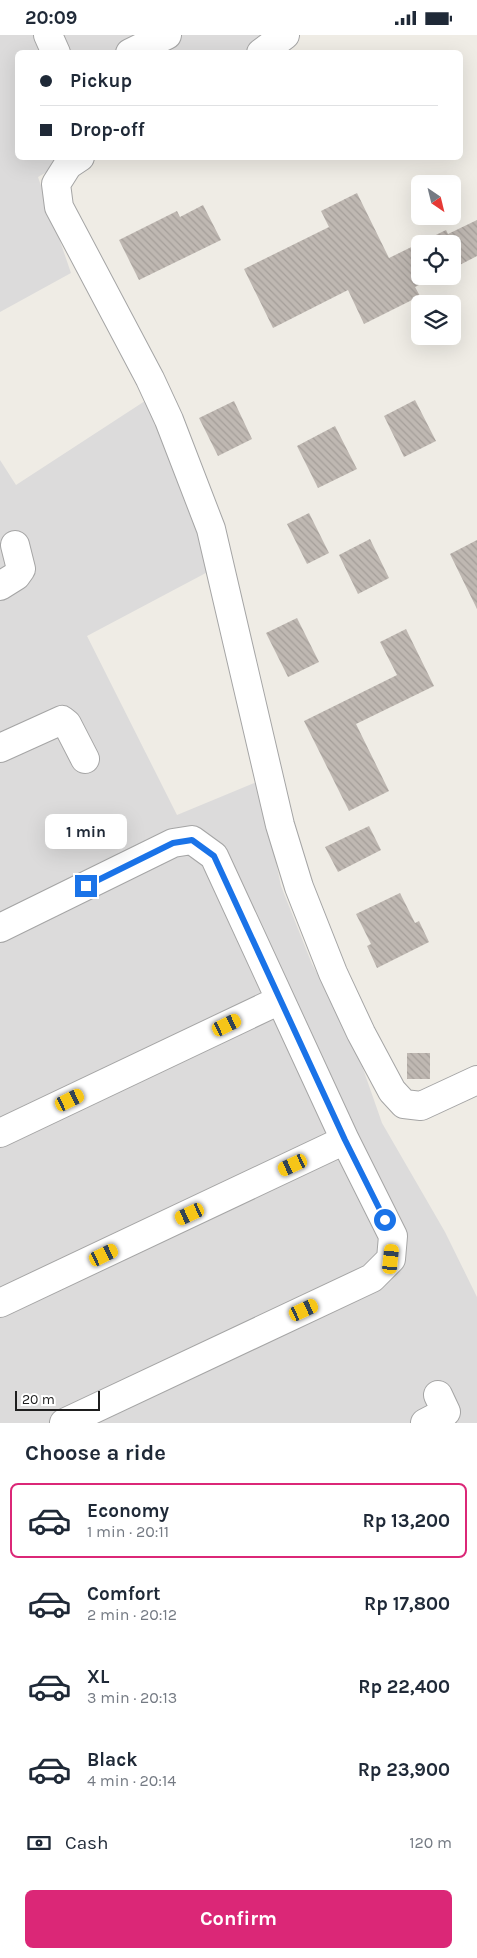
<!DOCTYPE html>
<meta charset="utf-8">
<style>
body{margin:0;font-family:Karla,sans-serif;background:#f6f6f7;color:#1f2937;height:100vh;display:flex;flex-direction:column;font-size:19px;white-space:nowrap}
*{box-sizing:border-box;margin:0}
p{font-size:16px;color:#747a83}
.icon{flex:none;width:28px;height:28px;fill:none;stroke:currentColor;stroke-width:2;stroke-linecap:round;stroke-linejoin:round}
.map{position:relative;height:1388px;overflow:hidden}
.side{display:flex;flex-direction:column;background:#fff;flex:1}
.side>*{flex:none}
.guide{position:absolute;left:15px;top:15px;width:448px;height:110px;border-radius:8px;box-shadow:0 5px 20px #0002;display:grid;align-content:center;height:110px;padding:0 25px;background:#fff}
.needle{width:32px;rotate:145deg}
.buttons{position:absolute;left:411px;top:140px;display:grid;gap:10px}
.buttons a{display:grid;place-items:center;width:50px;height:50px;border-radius:8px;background:#fff;box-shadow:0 5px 20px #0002;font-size:25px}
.scale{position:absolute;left:15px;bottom:12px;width:85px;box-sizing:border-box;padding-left:5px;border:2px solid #1e1e1e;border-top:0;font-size:14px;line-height:18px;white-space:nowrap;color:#1e1e1e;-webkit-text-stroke:4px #fff;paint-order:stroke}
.end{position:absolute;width:22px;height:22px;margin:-11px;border:6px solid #1a73e8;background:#fff;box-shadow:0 0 0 2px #fff}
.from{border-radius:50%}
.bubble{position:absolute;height:35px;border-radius:8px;background:#fff;box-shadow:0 5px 20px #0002;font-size:16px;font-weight:700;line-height:35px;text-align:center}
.car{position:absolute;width:15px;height:30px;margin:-15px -8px;border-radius:6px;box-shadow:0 0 4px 1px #0007;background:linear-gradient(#f5c518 24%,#345 0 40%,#f5c518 0 76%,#345 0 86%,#f5c518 0)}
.guide b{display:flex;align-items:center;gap:18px;height:48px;font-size:19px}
.guide b+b{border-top:1px solid #e0e1e3}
.guide i{width:12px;height:12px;background:#1f2937}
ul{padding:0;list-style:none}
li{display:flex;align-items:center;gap:15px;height:75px;margin:0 10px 8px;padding:0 15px;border:2px solid transparent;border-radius:8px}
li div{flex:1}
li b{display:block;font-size:19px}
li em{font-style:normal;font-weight:700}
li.selected{border-color:#db2777}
li>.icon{width:45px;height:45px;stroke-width:1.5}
h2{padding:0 25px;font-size:22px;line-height:60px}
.pay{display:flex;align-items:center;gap:12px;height:55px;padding:0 25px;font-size:19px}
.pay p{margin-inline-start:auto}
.button{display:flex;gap:10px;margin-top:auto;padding:10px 25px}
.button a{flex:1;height:58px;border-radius:8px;background:#db2777;color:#fff;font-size:20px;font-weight:700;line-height:58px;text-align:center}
.status{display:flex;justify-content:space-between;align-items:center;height:35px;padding:0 25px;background:#fff;direction:ltr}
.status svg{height:14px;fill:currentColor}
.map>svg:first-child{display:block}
.residential{fill:#dcdbdb}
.building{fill:url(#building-back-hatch)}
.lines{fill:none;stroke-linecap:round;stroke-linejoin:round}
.minor-casing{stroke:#a5a5a5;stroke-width:30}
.minor{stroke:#fff;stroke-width:28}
.route{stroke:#1a73e8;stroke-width:6}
</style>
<div class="status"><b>20:09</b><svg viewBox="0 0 49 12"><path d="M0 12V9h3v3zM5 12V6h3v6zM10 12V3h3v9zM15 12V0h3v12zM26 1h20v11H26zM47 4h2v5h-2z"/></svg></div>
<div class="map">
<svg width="477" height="1388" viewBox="0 0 477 1388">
<defs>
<pattern id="building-back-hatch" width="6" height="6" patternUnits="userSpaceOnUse" patternTransform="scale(1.25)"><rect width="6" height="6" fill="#bfb8b2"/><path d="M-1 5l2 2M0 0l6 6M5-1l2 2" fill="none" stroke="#a49e99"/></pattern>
</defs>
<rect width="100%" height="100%" fill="#efece5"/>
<path class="residential" d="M 0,0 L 278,0 L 250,17 L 18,18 L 18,122 L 71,123 L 38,142 L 71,238 L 0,277 Z
M 148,364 L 219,531 L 87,601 L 177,780 L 259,746 L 281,851 L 312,929 L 353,1005 L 382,1088 L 445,1197 L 477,1262 L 477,1388 L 0,1388 L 0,425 L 16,450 Z"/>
<path class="building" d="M 357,158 L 389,223 L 446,195 L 448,199 L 477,185 L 477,221 L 452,234 L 452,209 L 420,209 L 420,241 L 437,241 L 415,252 L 420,261 L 364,289 L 348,255 L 273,293 L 244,234 L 329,192 L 321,176 Z
M 203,170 L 221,205 L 139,245 L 119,205 L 177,176 L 180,182 Z
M 415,365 L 436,406 L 404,422 L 384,381 Z
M 234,366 L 252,404 L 218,421 L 199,383 Z
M 335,391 L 357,434 L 318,453 L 297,411 Z
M 309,478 L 329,518 L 307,529 L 287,489 Z
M 370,504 L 389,543 L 358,559 L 339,520 Z
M 477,505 L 477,574 L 450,519 Z
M 297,583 L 319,627 L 288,642 L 266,598 Z
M 406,594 L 434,651 L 356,689 L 389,756 L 349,776 L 304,686 L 397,640 L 380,607 Z
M 369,791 L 381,815 L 338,837 L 325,812 Z
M 400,858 L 415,888 L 419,886 L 429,907 L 377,933 L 367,911 L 371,909 L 356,879 Z
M 407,1018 L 430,1018 L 430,1044 L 407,1044 Z"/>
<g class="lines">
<g class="minor-casing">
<path id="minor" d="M 48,0 L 56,18
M 130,18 L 167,0
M 261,18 L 285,0
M 80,122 L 68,130 L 56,149 L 59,172 L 150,344 L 169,385 L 211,494 L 280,790 L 299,852 L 333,938 L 361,998 L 392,1056 L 404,1069 L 421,1071 L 477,1045
M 0,551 L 16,541 L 21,534 L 15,510
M 0,713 L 62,685 L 67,689 L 85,724
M 0,893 L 173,808 L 192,805 L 214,821 L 345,1105 L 393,1201 L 391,1224 L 372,1243 L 64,1388
M 0,1098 L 280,965
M 0,1268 L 345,1105
M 425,1388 L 446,1377 L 438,1360"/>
</g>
<use href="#minor" class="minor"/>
</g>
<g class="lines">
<path class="route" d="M 86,851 L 173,808 L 192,805 L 214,821 L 345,1105 L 385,1185"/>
</g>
</svg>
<div class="buttons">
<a><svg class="needle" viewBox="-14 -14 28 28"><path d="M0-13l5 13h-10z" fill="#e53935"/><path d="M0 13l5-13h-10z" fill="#747a83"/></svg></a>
<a><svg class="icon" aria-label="locate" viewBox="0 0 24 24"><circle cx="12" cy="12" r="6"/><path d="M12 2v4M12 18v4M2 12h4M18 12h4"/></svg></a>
<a><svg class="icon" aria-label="layers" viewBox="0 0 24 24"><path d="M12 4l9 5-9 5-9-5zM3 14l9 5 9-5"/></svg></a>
</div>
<div class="scale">20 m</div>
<i class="end from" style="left:385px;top:1185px"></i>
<i class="end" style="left:86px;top:851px"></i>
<div class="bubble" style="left:45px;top:779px;width:82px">1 min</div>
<i class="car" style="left:227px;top:990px;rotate:64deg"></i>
<i class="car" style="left:70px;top:1065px;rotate:64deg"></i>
<i class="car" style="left:293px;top:1130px;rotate:245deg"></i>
<i class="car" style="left:190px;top:1179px;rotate:245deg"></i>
<i class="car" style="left:104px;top:1220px;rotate:64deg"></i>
<i class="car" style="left:391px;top:1224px;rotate:6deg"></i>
<i class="car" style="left:304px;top:1275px;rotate:65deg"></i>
<div class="guide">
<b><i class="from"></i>Pickup</b>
<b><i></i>Drop-off</b>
</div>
</div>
<section class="side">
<h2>Choose a ride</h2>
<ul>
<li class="selected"><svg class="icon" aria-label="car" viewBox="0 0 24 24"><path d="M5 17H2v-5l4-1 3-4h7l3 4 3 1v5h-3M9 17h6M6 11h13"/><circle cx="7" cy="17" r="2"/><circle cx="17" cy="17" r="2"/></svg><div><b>Economy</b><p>1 min · 20:11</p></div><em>Rp 13,200</em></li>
<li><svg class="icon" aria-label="car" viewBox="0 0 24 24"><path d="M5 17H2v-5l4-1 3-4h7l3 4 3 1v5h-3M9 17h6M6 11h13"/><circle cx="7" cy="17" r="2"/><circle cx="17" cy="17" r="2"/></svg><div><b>Comfort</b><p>2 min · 20:12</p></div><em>Rp 17,800</em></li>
<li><svg class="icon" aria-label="car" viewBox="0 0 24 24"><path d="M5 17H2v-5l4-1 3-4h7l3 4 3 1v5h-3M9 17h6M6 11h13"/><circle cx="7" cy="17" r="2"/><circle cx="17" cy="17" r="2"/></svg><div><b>XL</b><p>3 min · 20:13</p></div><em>Rp 22,400</em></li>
<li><svg class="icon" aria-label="car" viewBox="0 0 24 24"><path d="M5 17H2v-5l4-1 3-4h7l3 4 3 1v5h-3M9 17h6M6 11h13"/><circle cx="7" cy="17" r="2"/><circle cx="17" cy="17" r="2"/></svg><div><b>Black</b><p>4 min · 20:14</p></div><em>Rp 23,900</em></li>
</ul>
<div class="pay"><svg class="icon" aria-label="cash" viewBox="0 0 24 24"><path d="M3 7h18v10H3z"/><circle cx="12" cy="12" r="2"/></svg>Cash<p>120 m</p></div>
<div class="button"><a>Confirm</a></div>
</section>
